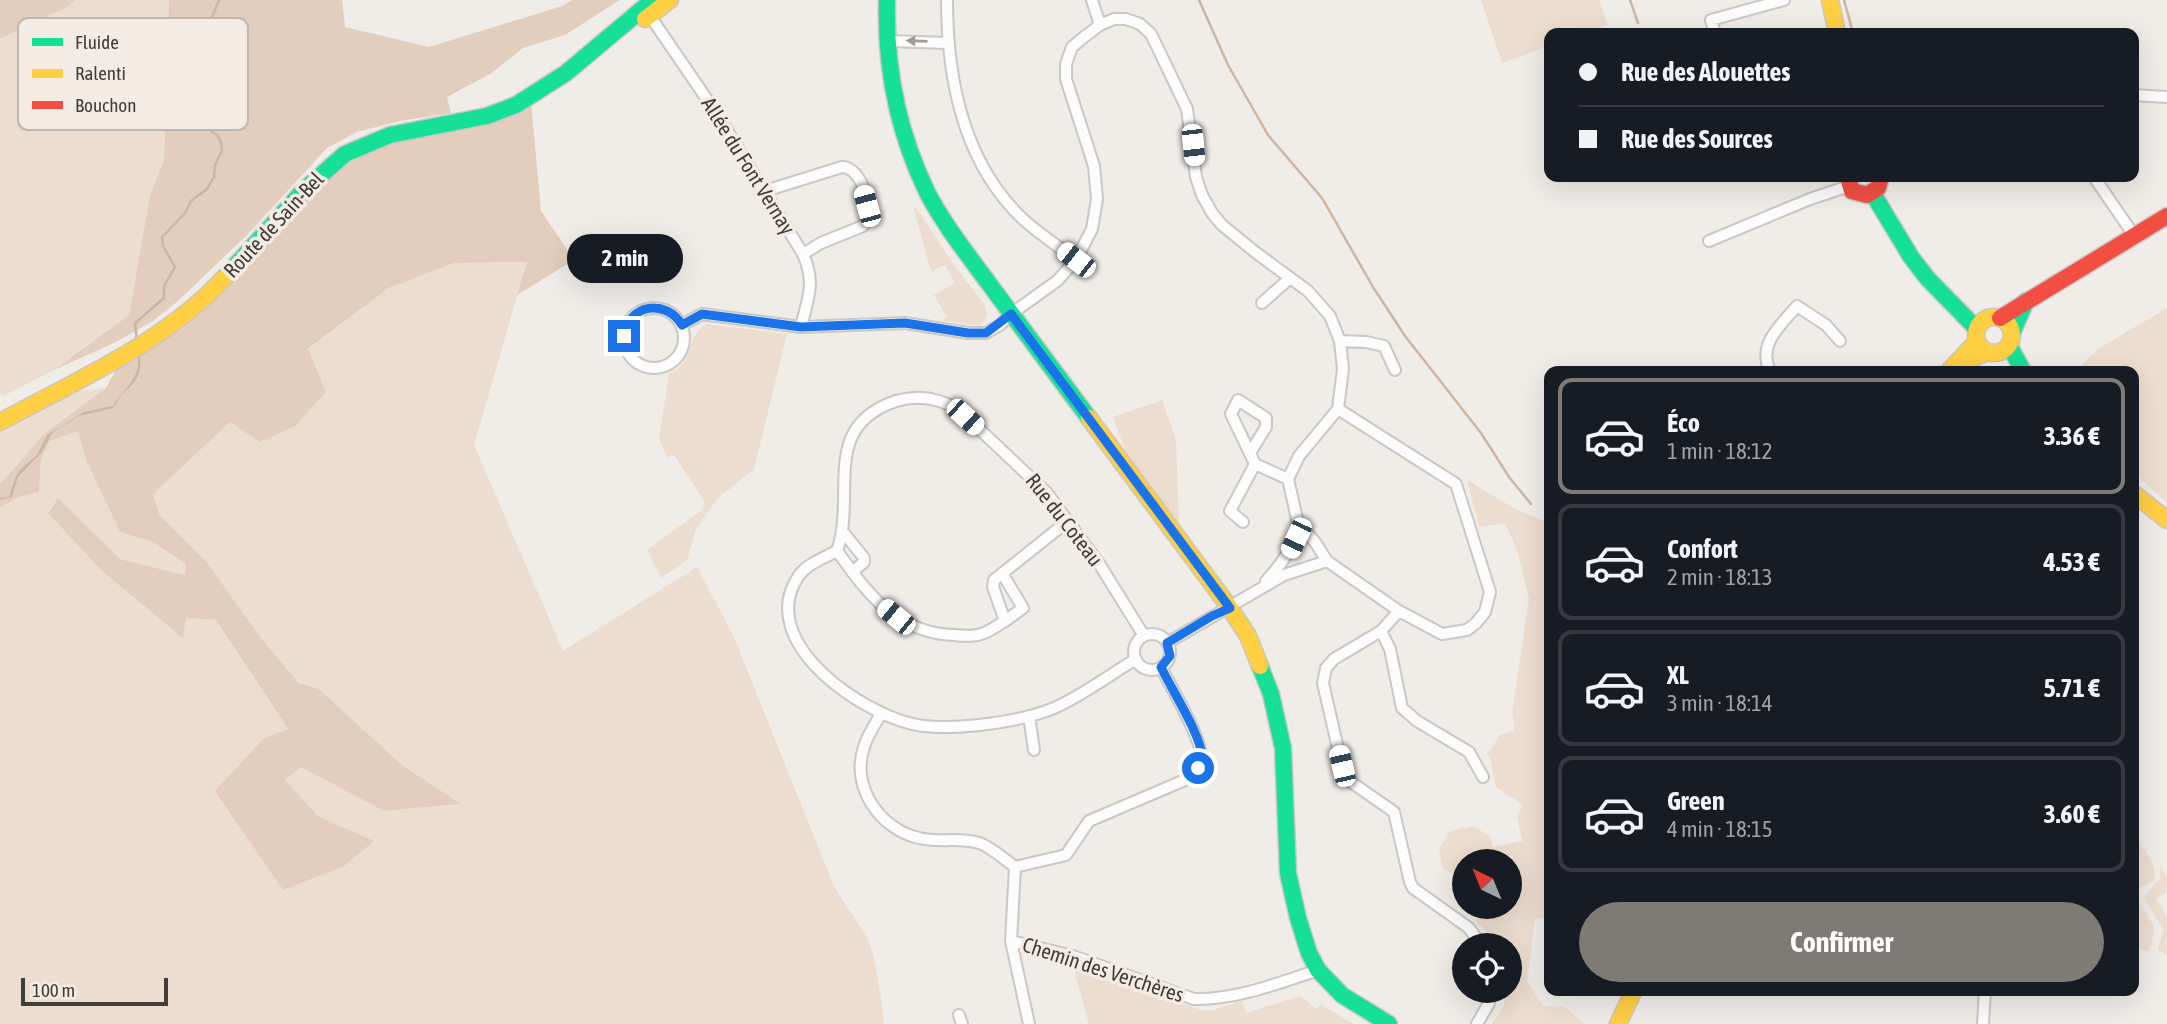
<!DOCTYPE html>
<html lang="fr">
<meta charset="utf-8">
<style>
body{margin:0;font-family:"Asap Condensed",sans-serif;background:#20242c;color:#f1f3f6;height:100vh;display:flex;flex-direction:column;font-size:26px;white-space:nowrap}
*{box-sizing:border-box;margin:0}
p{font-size:23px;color:#9ea1a6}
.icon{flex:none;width:38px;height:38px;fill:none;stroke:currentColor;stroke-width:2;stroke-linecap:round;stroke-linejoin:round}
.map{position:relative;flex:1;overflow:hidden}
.panel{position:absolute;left:1544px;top:366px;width:595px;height:630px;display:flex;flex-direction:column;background:#171b24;border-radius:14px;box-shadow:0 7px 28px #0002}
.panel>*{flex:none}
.hud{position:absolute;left:1544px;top:28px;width:595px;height:154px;border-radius:14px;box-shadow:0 7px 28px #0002;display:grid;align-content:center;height:154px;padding:0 35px;background:#171b24}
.needle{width:46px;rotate:317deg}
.tools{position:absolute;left:1452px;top:849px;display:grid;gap:14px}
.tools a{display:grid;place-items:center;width:70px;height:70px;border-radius:50%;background:#171b24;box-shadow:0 7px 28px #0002;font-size:35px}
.scale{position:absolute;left:21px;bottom:18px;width:147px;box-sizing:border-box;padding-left:7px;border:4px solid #403c39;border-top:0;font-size:19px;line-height:24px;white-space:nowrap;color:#403c39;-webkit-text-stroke:5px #f4ebe4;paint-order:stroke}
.end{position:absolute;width:32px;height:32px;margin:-16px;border:9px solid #1a73e8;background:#fff;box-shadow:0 0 0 4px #fff}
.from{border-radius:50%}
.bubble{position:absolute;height:49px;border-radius:24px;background:#171b24;box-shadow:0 7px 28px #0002;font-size:23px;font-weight:700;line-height:49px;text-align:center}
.car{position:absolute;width:21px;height:42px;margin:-21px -10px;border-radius:9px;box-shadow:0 0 5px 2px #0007;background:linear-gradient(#fff 24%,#345 0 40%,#fff 0 76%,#345 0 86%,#fff 0)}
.hud b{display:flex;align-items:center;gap:24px;height:66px;font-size:26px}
.hud b+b{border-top:2px solid #363941}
.hud i{width:18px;height:18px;background:#f1f3f6}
ul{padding:12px 0 0;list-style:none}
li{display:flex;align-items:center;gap:21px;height:116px;margin:0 14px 10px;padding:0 21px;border:4px solid #363941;border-radius:14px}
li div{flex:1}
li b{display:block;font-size:26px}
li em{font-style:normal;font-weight:700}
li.selected{border-color:#7e7a76}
li>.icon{width:63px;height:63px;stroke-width:1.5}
.primary-button{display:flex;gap:14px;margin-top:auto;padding:14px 35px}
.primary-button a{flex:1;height:80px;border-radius:42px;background:#7e7a76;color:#fff;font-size:28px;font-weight:700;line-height:80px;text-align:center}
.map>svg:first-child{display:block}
.green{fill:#edddcf}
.forest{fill:#e3cebd}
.water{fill:#ceb5a1}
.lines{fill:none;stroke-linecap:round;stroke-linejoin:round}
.stream{stroke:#ceb5a1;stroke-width:2.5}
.street-casing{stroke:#cac7c4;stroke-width:14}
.fast-casing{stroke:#cac7c4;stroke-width:19}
.slow-casing{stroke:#cac7c4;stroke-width:19}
.jam-casing{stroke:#cac7c4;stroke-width:19}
.street{stroke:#fdfcfc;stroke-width:10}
.fast{stroke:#16e098;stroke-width:16}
.slow{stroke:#ffcf43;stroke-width:16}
.jam{stroke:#f24e42;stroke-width:16}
.oneway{fill:#9e9c9a}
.route{stroke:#1a73e8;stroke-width:9}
.labels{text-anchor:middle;stroke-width:7;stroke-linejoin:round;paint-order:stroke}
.street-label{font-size:21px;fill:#403c39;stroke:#f4ebe4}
.key{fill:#f4ebe4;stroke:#beb6b1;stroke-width:2}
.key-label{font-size:19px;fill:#403c39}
</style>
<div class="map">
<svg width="2167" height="1024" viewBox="0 0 2167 1024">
<rect width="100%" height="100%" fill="#f0ece8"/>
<path class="green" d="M 76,0 L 169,0 L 164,160 L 150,195 L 129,315 L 54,370 L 3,396 L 0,394 L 0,39 L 69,6 Z
M 1481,0 L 1599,0 L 1608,25 L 1586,33 L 1549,33 L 1549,46 L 1502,63 Z
M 915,206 L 954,265 L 984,304 C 989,313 987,320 979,326 L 945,321 L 944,318 L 947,317 L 934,295 L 955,283 L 945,265 L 932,271 L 929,265 L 914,209 Z
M 527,262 L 474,445 L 563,651 L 697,567 L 733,635 L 834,886 C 844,904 857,920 867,938 C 875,952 883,1006 884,1024 L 0,1024 L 0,508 L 18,497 L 39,492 L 41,459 L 50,441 L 78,430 L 86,460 L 120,532 L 153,542 L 186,564 L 186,575 L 120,559 L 58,498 L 48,512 L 183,637 L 186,618 L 216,620 L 288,729 L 216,791 L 283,890 L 374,841 L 318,816 L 284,780 L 301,767 L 384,811 L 460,804 L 403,766 L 319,689 L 300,683 L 261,638 L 206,561 L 159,514 L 152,494 L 308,350 L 389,288 L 454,263 Z
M 2167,308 L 2167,503 L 2133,472 L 2133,371 L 2075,371 L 2101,347 Z
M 707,324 L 787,334 L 754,469 L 717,499 L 696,529 L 687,560 L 661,578 L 647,550 L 702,510 L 705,502 L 674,455 L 668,458 L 659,439 L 669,374 C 694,365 686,334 707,324 Z
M 106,388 L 44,434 L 0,484 L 0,431 L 67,392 Z
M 1162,400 L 1176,440 L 1179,527 L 1127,455 L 1113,417 Z
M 1467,480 L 1515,509 L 1549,523 L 1549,919 L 1535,918 L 1527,981 L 1543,1006 L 1565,1007 L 1585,1024 L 1492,1024 L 1504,1005 L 1505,991 L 1510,990 L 1510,945 L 1496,945 L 1493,933 L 1488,933 L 1477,923 L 1475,907 L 1510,906 L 1510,861 L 1465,861 L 1465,878 L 1460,879 L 1442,867 L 1439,848 L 1450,831 L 1474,826 L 1490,837 L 1493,847 L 1522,841 L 1517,816 L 1523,805 L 1496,787 L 1490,757 L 1487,755 L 1500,735 L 1515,731 L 1512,713 L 1529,599 L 1518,553 L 1505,523 L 1479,527 Z
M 2138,841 C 2146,853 2157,864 2154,880 L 2138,889 L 2133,881 L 2133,844 Z
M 2160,866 L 2167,877 L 2167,892 L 2156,899 L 2167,917 L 2167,955 L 2158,950 L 2163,929 L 2144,897 L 2160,879 Z
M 2133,893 L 2154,926 L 2151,948 L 2148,951 L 2133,947 Z
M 1074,970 L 1202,1010 L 1213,1010 L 1242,1001 L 1246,1013 L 1300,996 L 1317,1009 L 1321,1004 L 1353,1024 L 1089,1024 Z"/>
<path class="forest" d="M 0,0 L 76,0 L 69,6 L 0,39 Z
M 169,0 L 342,0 L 345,27 L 429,47 L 562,6 L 573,0 L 620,0 L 565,35 L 523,48 L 490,74 L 447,97 L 451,113 L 400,121 L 357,132 L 327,148 L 247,235 L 178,301 L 153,321 L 114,343 L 54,370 L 129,315 L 150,195 L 164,160 Z
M 531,102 L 541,211 L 574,260 L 517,295 L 527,262 L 454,263 L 389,288 L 308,349 L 326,392 L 295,426 L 260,442 L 230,422 L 153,494 L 159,514 L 206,561 L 261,638 L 299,683 L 319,689 L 403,766 L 461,804 L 384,811 L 301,767 L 285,780 L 318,816 L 374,841 L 344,866 L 283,890 L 215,791 L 263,739 L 288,729 L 216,620 L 186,618 L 183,638 L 102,571 L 48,513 L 58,498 L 120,559 L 185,575 L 186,564 L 153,542 L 120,532 L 86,460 L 78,431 L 50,441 L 41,459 L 39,492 L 18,497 L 0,508 L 0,484 L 44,434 L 106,388 L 119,364 L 167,336 L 317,184 L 362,150 Z"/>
<path class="water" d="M 137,352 L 139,352 C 143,371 138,381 123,393 C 119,397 117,404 113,408 L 79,416 L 53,432 L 41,453 L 18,477 L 12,497 L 0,500 L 0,498 L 9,497 L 16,476 L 21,469 L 37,455 L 47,435 L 84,412 L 113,406 C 124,387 143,378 137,352 Z"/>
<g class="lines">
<path class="stream" d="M 1199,0 L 1228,65 L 1268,135 L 1322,198 L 1373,287 L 1405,336 L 1481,433 L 1509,477 L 1531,504
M 1630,0 L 1638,23
M 1844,0 L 1853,33
M 137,340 L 135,323 L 164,298 L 164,286 L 175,267 L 163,246 L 162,237 L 185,213 L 191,201 L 207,189 L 214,177 L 215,165 L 222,151 L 221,142 L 217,135 L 199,123 L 196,113 L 197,95 L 193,79 L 197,73 L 215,68 L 229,57 L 211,31 L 210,22 L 219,0"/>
<g class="street-casing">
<path id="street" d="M 947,0 C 947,80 963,164 1025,221 C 1041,235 1059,247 1076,260
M 1092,0 L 1100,25
M 650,10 L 650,16 L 717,114 L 803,254 C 816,284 808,297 801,327
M 1714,30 L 1711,20 L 1784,0
M 888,41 L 947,43
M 2133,95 L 2167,97
M 2094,177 L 2135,237
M 765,191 L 842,167 C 863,167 874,212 863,226 L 821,243 L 803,254
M 1709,241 L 1810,199 L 1849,186
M 1262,303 L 1290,278
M624 338a30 30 0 1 1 60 0a30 30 0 1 1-60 0Z
M 682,325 L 702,314 L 801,327 L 905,323 L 968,333 L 986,333 L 1000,325 L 1011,314 L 1057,281 L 1076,260 L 1092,229 L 1097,199 L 1094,166 L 1066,79 L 1066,64 L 1072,47 L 1084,37 L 1100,25 L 1114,19 L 1126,19 L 1140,24 L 1151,34 L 1187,109 L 1196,177 L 1202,195 L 1212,213 L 1222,225 L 1255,252 L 1308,291 L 1330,316 L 1340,341 L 1343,369 L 1338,409 L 1299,456 L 1288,479 L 1298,523 L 1315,542 L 1327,561 L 1399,611 L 1442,634 L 1467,630 L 1476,623 L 1485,612 L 1490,592 L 1456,484 L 1338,409
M 1340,341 L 1366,342 L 1384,346 L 1395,370
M 1770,371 C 1757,344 1781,325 1797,306 L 1826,325 L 1840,341
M 1250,453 L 1266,427 L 1266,418 L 1238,400 L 1231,414 L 1255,464 L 1288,479
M 1243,522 L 1230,511 L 1255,464
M 844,533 L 864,558 L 864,562 L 852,572
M 837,551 C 857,494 819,427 896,401 C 919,394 939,398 959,410 L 1047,493 L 1100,565 L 1144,636
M 837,551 C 824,558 806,564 798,577 C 754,643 867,719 923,726 C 958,730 1021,722 1054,708 C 1080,697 1111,674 1136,659
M 837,551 C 868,594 896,633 954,635 C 963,636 973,637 981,634 C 989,632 998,625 1005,621 L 993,587 L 994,580 L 1068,521
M 1002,573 L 1023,608 L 1005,621
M 1266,581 C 1282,564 1294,547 1298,523
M 1399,611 L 1381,631 L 1334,659 L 1326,668 L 1323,683 L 1342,766 L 1348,780 L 1394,812 L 1410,882 L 1413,888 L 1469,928 L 1481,945
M 1381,631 L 1390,649 L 1402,708 L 1417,721 L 1469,752 L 1483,777
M1134 652a18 18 0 1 1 36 0a18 18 0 1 1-36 0Z
M 1167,643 L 1284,575 L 1327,561
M 881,714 C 875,724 867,736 864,747 C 850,787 881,830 919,838 C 938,843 960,837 979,843 C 991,847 1004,859 1015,867
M 1029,716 L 1034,750
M 1011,941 L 1073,956 L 1194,999 C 1235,1000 1279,983 1318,970
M 959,1015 L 962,1024
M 1029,1024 L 1011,941 L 1015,867 L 1066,855 L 1089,821 L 1192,777 C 1196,771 1201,764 1201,757 C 1202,738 1170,686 1161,667
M 1477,1024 L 1489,1003 L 1490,990
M 1983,1024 L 1985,990"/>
</g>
<g class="fast-casing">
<path id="fast" d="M 887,0 C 885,67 898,132 927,192 C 944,225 968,255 990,285 C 1023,329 1056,374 1089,418
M 1873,194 L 1911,257 L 1928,279 L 1977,329
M 225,277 L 304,190 L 345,154 L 390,135 L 487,116 L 516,105 L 566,73 L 653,0
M 2012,333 L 2026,301
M 2009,345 L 2023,371
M 1260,666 L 1271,694 L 1283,748 L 1288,873 L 1298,918 L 1309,953 L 1318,970 L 1342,995 L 1389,1024"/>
</g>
<g class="slow-casing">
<path id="slow" d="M 1830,0 L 1837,33
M 645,19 L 670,0
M1976 335a18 18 0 1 1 36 0a18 18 0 1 1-36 0Z
M 1960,364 L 1987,352
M 1949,371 L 1977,341
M 1089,418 L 1230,608 L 1248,636 L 1260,666
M 0,422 C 77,380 166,342 225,277
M 2133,493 L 2167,520
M 1618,1024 L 1634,990"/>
</g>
<g class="jam-casing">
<path id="jam" d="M 1848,177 L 1852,191 L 1867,195 L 1878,188 L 1881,177
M 2000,318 L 2167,216"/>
</g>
<use href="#street" class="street"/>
<use href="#fast" class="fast"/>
<use href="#slow" class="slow"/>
<use href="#jam" class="jam"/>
</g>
<defs><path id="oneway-solid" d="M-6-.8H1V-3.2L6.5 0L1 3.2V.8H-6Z" transform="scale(1.75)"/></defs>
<use class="oneway" href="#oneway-solid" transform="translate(917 41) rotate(-178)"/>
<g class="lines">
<path class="route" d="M 624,336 C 628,304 666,298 682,325 L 702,314 L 801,327 L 905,323 L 968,333 L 986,333 L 1011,314 L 1230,608 L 1212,616 L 1167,643 L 1170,656 L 1161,667 C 1170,687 1203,738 1202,758 C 1201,761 1199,765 1198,768"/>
</g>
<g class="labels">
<g class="street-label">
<text transform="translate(748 166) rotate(58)" y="7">Allée du Font Vernay</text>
<text transform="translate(274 225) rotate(-47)" y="7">Route de Sain-Bel</text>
<text transform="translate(1064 520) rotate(52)" y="7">Rue du Coteau</text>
<text transform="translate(1103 970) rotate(18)" y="7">Chemin des Verchères</text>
</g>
</g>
<rect x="18" y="18" width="230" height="112" rx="10" class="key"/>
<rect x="32" y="38" width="31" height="8" fill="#16e098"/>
<rect x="32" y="69" width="31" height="9" fill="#ffcf43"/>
<rect x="32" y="101" width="31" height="8" fill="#f24e42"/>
<g class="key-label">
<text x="75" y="49">Fluide</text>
<text x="75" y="80">Ralenti</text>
<text x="75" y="112">Bouchon</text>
</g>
</svg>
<div class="tools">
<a><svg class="needle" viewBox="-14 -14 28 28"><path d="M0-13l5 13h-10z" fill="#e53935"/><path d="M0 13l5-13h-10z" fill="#9ea1a6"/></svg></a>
<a><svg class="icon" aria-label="locate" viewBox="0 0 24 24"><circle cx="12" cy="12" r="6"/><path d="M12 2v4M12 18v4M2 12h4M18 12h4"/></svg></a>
</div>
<div class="scale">100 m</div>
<i class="end from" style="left:1198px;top:768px"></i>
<i class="end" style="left:624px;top:336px"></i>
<div class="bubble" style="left:567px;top:234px;width:116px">2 min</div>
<i class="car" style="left:1193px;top:145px;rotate:174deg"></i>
<i class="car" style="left:867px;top:206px;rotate:345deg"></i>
<i class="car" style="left:1076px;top:260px;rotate:308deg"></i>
<i class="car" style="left:965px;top:417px;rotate:132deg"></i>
<i class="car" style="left:1296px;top:538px;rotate:205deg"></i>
<i class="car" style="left:896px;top:617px;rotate:309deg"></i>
<i class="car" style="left:1342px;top:766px;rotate:347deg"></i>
<div class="hud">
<b><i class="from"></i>Rue des Alouettes</b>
<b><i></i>Rue des Sources</b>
</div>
<section class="panel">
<ul>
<li class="selected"><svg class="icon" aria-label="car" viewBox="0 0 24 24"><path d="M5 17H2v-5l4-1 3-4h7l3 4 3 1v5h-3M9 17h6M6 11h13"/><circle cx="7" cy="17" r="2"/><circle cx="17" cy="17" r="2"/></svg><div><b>Éco</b><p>1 min · 18:12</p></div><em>3.36 €</em></li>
<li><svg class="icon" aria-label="car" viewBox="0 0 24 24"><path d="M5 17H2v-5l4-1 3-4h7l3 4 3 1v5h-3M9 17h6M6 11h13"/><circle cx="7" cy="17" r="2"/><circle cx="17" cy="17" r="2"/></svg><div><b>Confort</b><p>2 min · 18:13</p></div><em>4.53 €</em></li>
<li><svg class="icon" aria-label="car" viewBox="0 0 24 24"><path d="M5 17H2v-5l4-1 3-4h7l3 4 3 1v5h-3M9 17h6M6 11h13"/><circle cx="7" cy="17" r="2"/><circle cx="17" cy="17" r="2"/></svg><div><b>XL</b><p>3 min · 18:14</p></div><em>5.71 €</em></li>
<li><svg class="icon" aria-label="car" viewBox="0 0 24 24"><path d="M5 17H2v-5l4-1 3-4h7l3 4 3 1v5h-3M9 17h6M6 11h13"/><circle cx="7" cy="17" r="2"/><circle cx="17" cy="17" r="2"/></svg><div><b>Green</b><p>4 min · 18:15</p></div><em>3.60 €</em></li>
</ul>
<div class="primary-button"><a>Confirmer</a></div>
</section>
</div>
